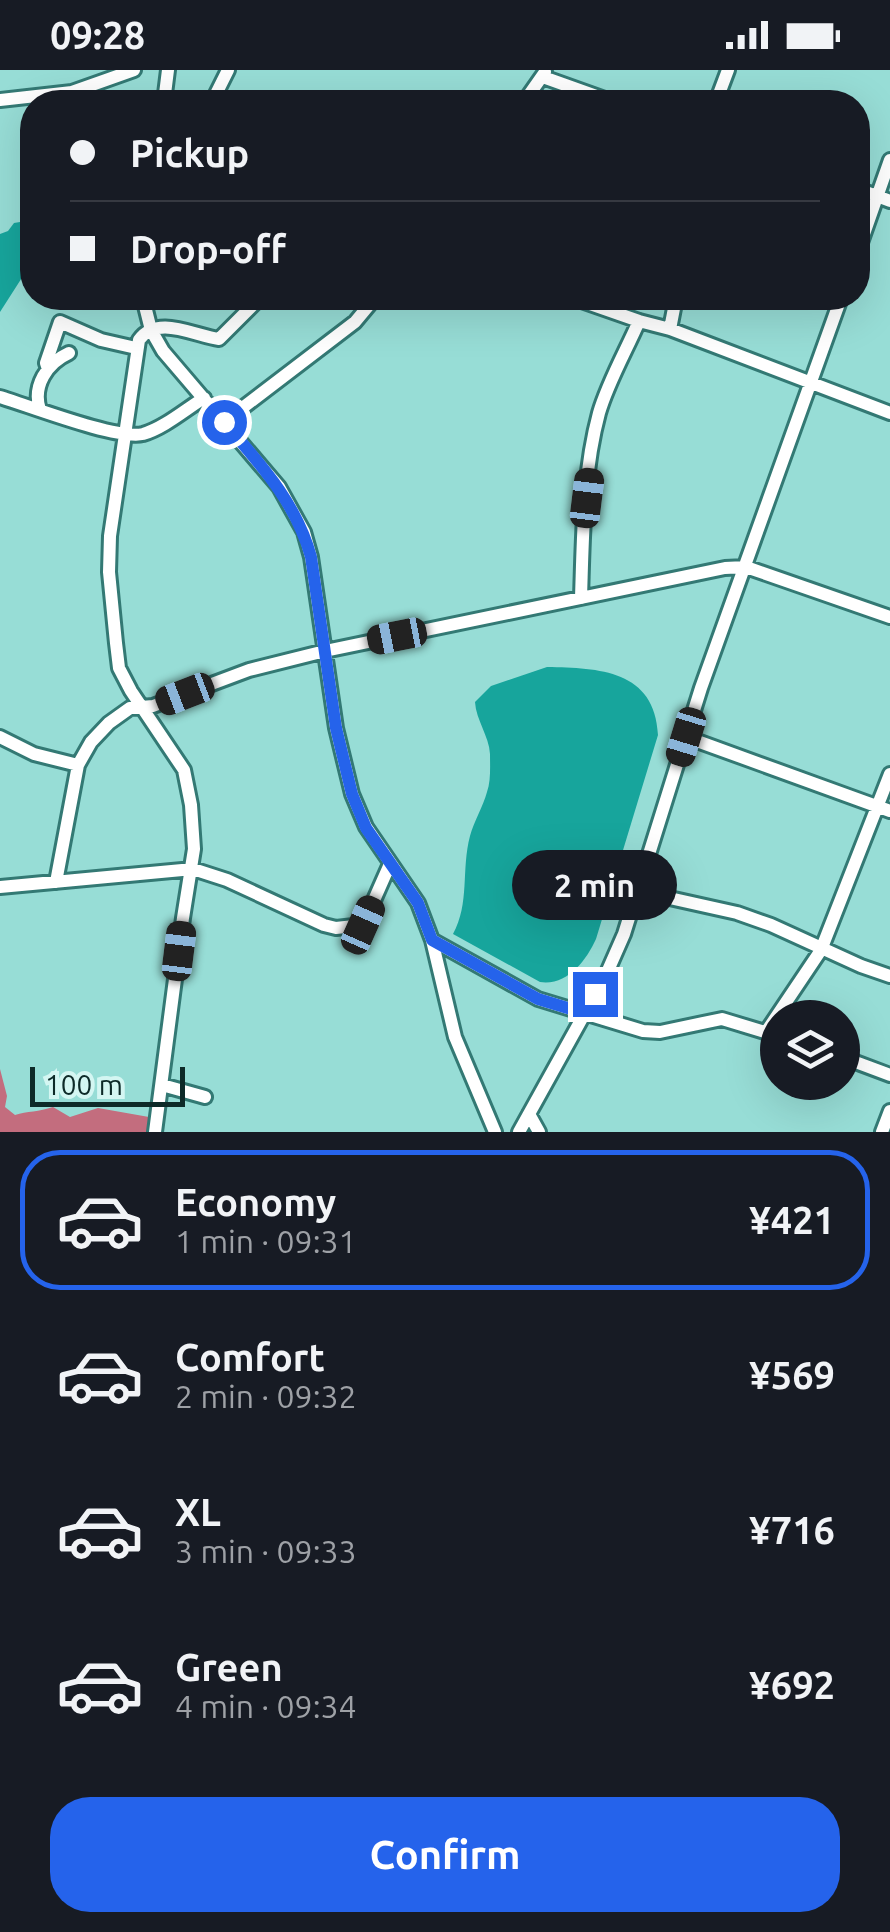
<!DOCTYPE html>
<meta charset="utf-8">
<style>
body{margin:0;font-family:Ubuntu,sans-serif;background:#20242c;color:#f1f3f6;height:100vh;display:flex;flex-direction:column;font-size:38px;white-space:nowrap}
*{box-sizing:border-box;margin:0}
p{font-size:32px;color:#9ea1a6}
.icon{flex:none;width:55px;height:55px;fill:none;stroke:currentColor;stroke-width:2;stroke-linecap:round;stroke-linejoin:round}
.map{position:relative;height:1062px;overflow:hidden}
.details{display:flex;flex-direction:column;background:#171b24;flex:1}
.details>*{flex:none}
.guide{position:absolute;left:20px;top:20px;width:850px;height:220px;border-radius:40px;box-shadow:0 10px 40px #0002;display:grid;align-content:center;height:220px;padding:0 50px;background:#171b24}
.tools{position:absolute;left:760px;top:930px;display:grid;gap:20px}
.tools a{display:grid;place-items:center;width:100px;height:100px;border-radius:50%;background:#171b24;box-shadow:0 10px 40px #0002;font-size:50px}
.scale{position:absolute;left:30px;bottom:25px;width:155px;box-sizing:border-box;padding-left:10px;border:5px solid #0d2a28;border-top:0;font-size:28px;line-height:35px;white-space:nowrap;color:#0d2a28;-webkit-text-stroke:8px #d4f6f2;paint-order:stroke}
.end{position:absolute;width:45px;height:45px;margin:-22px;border:12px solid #2563eb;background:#fff;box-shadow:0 0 0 5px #fff}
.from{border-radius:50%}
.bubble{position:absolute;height:70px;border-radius:35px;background:#171b24;box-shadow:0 10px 40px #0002;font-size:32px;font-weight:700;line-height:70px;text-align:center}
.car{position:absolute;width:30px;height:60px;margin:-30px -15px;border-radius:12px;box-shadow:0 0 8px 2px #0007;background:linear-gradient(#222 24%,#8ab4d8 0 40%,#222 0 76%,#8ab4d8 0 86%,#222 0)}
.guide b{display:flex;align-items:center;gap:35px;height:95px;font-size:38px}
.guide b+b{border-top:2px solid #363941}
.guide i{width:25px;height:25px;background:#f1f3f6}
ul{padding:18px 0 0;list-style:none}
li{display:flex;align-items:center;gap:30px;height:140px;margin:0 20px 15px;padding:0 30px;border:5px solid transparent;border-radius:40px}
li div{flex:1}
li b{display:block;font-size:38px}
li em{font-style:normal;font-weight:700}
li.active{border-color:#2563eb}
li>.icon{width:90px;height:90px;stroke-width:1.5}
.action{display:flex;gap:20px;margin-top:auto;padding:20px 50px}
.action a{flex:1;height:115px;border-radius:40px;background:#2563eb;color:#fff;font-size:40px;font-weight:700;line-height:115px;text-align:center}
.status{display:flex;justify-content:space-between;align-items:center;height:70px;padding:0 50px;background:#171b24;direction:ltr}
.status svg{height:28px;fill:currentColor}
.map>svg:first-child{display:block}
.forest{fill:#c36d7e}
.water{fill:#17a59c}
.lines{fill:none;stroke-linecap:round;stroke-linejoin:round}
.minor-casing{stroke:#337974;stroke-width:18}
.minor{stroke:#fff;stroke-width:12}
.route{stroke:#2563eb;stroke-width:12}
</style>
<div class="status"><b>09:28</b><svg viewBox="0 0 49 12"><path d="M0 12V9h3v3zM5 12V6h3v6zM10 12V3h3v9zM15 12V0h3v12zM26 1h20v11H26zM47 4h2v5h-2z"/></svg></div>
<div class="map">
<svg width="890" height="1062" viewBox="0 0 890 1062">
<rect width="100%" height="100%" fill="#97ddd6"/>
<path class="forest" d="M 0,999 L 7,1026 L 5,1037 L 15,1045 C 27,1041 39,1042 53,1037 L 70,1047 L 98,1038 L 149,1047 L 152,1049 L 153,1062 L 0,1062 Z"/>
<path class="water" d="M 32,147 L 32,192 L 0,242 L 0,164 L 8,161 L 14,153 L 26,151 Z
M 547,597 C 599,598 655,600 658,665 L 596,869 C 586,891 567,916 540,912 L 453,864 C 470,833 461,800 470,766 C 474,751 483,737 487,722 C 491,711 490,696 490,684 C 489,666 476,650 475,632 L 491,616 Z"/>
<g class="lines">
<g class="minor-casing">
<path id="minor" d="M 543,7 L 613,32
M 164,27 L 184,32
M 0,30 L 72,22 L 134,0
M 164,32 L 168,0
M 212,32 L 228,0
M 524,32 L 545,2
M 716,32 L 728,0
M 858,119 L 890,131
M 858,181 L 890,90
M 143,228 L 151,260 L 163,281 L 279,417 L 304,462 L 311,487 L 336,658 L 352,724 L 366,757 L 418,833 L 432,870 L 455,967 L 495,1062
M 573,228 L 639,251 L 670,259 L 890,343
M 670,259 L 676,228
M 48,299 L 46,293 L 60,252 L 101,270 L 136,278
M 0,327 C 30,336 117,370 143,364 C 164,358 186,339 204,328
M 40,340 C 32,316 47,293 69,283
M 224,352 L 355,252 L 375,228
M 581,528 C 583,467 583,402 599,343 C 608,312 626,281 639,251
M 0,667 L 34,684 L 78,695
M 686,667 L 890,741
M 56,812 L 78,695 L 91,672 L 109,653 L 130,638 L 153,636 L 249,600 L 325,581 L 725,498 L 746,497 L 890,547
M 0,817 L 193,799 L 227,810 L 324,855 L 336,858 L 363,855 L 390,794
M 638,821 L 737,843 L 771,855 L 861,896 L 890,906
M 432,870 L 538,929 L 643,961 L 660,962 L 722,949 L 778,966
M 766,962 L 821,880 L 890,704
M 842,987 L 890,1005
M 162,1015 L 205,1027
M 529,1044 L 539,1062
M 155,1062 L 183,848 L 194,779 L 191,735 L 184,700 L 131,621 L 119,598 L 116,573 L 109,502 L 110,466 L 139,270 C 157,244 195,266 219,269 L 260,228
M 519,1062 L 606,905 L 624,864 L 701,618 L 841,228
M 882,1062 L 890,1041"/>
</g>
<use href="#minor" class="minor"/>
</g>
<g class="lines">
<path class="route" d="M 224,352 C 260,394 296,432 311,487 L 336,658 L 352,724 L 366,758 L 418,833 L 432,870 L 538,929 L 584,943 L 595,924"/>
</g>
</svg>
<div class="tools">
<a><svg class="icon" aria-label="layers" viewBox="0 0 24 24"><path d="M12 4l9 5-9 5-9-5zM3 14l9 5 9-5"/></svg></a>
</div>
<div class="scale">100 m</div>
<i class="end from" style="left:224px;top:352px"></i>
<i class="end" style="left:595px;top:924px"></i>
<div class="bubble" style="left:512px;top:780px;width:165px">2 min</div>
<i class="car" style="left:587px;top:428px;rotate:7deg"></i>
<i class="car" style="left:397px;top:566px;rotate:259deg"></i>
<i class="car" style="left:185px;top:624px;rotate:249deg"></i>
<i class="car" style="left:686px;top:667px;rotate:197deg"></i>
<i class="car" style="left:363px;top:855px;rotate:24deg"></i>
<i class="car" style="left:179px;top:881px;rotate:7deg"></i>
<div class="guide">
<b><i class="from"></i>Pickup</b>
<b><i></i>Drop-off</b>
</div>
</div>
<section class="details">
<ul>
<li class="active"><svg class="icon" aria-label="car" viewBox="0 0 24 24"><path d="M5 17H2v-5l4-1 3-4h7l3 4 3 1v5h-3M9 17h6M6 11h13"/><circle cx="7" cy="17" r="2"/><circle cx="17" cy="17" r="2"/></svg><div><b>Economy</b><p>1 min · 09:31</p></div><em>¥421</em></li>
<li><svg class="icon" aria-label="car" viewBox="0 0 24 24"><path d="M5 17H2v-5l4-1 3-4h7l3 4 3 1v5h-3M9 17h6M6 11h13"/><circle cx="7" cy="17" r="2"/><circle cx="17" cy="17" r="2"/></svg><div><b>Comfort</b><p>2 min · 09:32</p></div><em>¥569</em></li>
<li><svg class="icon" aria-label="car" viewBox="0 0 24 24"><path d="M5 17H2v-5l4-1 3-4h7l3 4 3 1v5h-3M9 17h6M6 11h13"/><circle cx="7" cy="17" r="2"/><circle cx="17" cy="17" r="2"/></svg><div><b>XL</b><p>3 min · 09:33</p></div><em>¥716</em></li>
<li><svg class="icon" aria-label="car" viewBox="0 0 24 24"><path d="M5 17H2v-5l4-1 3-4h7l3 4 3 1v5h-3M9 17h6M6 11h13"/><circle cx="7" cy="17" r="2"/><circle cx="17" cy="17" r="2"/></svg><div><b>Green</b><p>4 min · 09:34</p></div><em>¥692</em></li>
</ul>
<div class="action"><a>Confirm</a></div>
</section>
